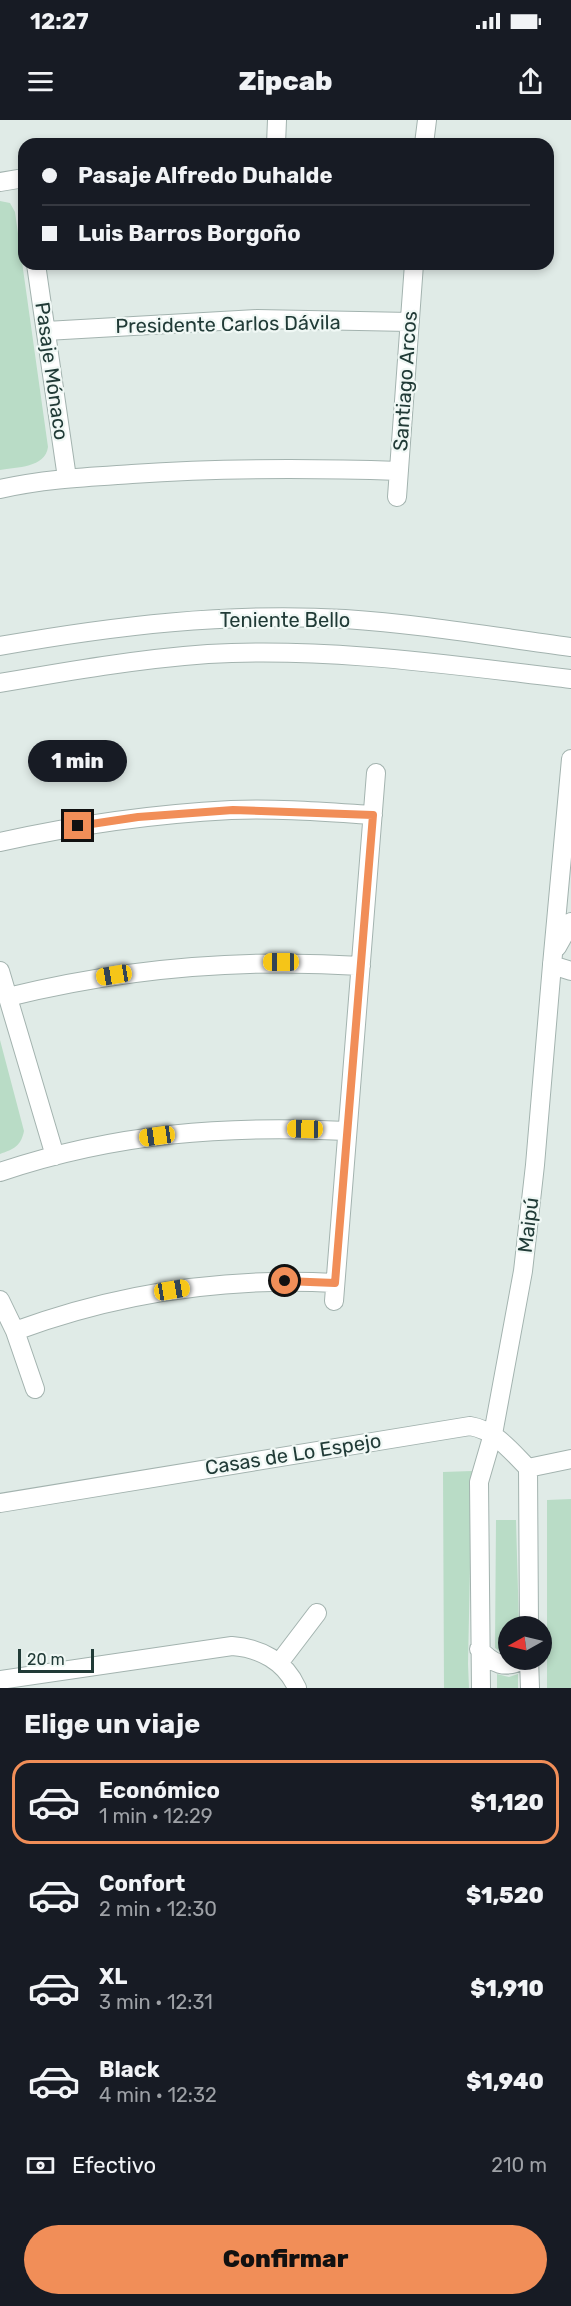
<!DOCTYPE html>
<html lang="es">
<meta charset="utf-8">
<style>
body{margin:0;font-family:Rubik,sans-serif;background:#242831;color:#f1f3f6;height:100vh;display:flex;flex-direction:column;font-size:22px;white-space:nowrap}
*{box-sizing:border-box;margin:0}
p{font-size:20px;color:#9ea1a6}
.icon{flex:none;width:33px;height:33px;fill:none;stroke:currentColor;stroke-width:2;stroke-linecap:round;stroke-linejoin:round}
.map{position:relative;height:1568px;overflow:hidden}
.panel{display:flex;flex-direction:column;background:#171b24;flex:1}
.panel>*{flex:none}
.guide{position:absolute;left:18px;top:18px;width:536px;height:132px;border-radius:18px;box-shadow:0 3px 9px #0003;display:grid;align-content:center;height:132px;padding:0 24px;background:#171b24}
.needle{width:39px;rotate:262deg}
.tools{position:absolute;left:498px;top:1496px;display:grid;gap:12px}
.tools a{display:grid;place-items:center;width:54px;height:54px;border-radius:50%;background:#171b24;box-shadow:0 3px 9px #0003;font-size:30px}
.scale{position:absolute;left:18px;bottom:15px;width:76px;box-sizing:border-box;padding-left:6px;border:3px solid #213b37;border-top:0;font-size:16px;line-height:21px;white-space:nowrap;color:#213b37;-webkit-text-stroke:4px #f0f8f5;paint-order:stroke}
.end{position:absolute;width:27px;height:27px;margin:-14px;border:8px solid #f18e58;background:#111;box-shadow:0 0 0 3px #111}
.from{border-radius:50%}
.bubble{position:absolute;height:42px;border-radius:21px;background:#171b24;box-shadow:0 3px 9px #0003;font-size:20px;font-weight:800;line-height:42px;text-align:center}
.car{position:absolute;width:18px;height:36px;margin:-18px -9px;border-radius:8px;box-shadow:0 0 4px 2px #0007;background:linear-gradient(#f5c518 24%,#345 0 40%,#f5c518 0 76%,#345 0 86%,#f5c518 0)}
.guide b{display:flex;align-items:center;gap:21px;height:57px;font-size:22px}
.guide b+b{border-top:2px solid #363941}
.guide i{width:15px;height:15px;background:#f1f3f6}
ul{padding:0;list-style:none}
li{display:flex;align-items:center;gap:18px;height:84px;margin:0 12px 9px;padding:0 12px;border:3px solid transparent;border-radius:18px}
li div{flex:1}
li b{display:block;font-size:22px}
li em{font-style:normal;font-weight:800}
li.selected{border-color:#f18e58}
li>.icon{width:54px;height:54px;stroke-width:1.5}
h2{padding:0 24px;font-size:27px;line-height:72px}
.pay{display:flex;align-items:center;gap:15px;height:66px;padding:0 24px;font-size:22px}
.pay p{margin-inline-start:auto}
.cta{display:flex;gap:12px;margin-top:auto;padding:12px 24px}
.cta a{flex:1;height:69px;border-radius:36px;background:#f18e58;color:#111;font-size:24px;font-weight:800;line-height:69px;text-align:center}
.status{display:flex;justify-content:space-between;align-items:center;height:42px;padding:0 30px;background:#171b24;direction:ltr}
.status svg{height:16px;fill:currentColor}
header{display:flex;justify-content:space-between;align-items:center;height:78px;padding:0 24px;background:#171b24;font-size:27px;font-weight:800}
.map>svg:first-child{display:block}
.green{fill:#b9dcc6}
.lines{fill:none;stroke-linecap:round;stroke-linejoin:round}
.minor-casing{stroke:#a3b3af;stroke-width:20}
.tertiary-casing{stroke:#a3b3af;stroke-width:20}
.minor{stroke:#fff;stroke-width:18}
.tertiary{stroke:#fff;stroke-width:18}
.route{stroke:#f18e58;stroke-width:8}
.labels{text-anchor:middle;stroke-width:4.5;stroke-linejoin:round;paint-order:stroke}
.street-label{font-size:20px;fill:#213b37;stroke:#f0f8f5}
</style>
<div class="status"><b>12:27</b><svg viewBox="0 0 49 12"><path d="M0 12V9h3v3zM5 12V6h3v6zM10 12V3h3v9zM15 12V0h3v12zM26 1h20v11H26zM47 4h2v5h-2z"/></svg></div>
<header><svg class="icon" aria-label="menu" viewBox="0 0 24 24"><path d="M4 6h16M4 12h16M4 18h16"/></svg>Zipcab<svg class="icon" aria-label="share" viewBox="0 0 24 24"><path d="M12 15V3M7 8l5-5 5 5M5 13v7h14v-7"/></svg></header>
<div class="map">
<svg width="571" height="1568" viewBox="0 0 571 1568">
<rect width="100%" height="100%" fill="#e0ebe7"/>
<path class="green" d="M 0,81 L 10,83 L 15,92 L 48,327 C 45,348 17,347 0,350 Z
M 0,920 L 24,1011 C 21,1026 14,1029 0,1034 Z
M 472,1351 L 468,1544 L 469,1568 L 444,1568 L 443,1352 Z
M 571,1379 L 571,1568 L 547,1568 L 547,1380 Z
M 496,1400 L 516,1400 L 519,1506 L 508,1506 L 508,1533 L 505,1535 L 495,1528 Z
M 497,1554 L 509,1557 L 518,1554 L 518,1568 L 497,1568 Z"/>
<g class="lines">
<g class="minor-casing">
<path id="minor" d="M 276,24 L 277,0
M 424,24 L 427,0
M 0,62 L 24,58
M 36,144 L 67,358
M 46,211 L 257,199 L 410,202
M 0,369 C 44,359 88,357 132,354 C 221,348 309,348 399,351
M 397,377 L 414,144
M 0,526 C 113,506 229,492 345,499 C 420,504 496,517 571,527
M 0,563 C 69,551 138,539 208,534 C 329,527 451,545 571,559
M 0,722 C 76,705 153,694 231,690 C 278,688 326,692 373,695
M 0,851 L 55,1036
M 8,877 C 125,848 241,838 361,846
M 0,1052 C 116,1013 226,1005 347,1011
M 0,1180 L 15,1211 L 35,1269
M 334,1181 L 376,653
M 15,1211 C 118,1173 225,1157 335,1163
M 528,1348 L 529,1506
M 528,1348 L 571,1339
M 0,1383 L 470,1306 C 495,1310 511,1331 528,1348
M 479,1529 C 493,1544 505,1550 524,1539
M 529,1539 L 530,1568
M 279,1543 L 317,1493
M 0,1560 L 232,1526 C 260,1528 285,1541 297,1568
M 481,1568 L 479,1362 L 493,1314 L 523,1151 L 535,1045 L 552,845"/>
</g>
<g class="tertiary-casing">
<path id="tertiary" d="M 571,639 L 552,845 L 571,851
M 557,827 L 571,802"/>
</g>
<use href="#minor" class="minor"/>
<use href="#tertiary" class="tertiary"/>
</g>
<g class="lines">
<path class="route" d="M 78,706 L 138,697 L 233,690 L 373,695 L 335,1163 L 285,1161"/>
</g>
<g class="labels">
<g class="street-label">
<text transform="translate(228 204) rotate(-1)" y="7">Presidente Carlos Dávila</text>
<text transform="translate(52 251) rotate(82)" y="7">Pasaje Mónaco</text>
<text transform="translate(405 261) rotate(-86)" y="7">Santiago Arcos</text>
<text x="285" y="507">Teniente Bello</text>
<text transform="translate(528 1105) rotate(-83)" y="7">Maipú</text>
<text transform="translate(293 1334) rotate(-9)" y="7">Casas de Lo Espejo</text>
</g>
</g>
</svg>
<div class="tools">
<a><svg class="needle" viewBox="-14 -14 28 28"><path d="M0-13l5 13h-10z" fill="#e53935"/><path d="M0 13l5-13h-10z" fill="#9ea1a6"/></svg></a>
</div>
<div class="scale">20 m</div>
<i class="end from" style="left:285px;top:1161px"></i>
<i class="end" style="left:78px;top:706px"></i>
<div class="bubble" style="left:28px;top:620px;width:99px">1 min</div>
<i class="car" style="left:281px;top:842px;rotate:270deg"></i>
<i class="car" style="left:114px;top:855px;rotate:261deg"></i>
<i class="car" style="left:305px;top:1009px;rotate:271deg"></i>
<i class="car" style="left:157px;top:1016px;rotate:262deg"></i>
<i class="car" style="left:172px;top:1170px;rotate:81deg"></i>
<div class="guide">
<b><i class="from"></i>Pasaje Alfredo Duhalde</b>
<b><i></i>Luis Barros Borgoño</b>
</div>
</div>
<section class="panel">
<h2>Elige un viaje</h2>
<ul>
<li class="selected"><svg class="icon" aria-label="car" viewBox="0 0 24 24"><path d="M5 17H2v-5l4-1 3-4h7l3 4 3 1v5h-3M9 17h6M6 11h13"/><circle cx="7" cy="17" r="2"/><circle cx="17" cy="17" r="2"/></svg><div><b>Económico</b><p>1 min · 12:29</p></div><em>$1,120</em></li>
<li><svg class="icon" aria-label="car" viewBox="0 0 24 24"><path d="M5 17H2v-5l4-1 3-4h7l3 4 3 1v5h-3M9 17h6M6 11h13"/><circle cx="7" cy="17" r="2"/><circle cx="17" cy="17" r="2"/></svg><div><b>Confort</b><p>2 min · 12:30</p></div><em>$1,520</em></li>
<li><svg class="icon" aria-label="car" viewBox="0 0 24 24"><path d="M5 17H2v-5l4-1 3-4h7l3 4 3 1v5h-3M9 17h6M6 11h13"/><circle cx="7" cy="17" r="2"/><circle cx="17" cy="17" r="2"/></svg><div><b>XL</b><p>3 min · 12:31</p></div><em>$1,910</em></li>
<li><svg class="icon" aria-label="car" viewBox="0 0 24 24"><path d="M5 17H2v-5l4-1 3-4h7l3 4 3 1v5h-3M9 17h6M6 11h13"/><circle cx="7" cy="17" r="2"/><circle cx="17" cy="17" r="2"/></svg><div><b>Black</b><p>4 min · 12:32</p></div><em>$1,940</em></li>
</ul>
<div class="pay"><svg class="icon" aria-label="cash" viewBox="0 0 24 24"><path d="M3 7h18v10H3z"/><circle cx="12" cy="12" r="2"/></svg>Efectivo<p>210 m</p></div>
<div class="cta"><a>Confirmar</a></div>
</section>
